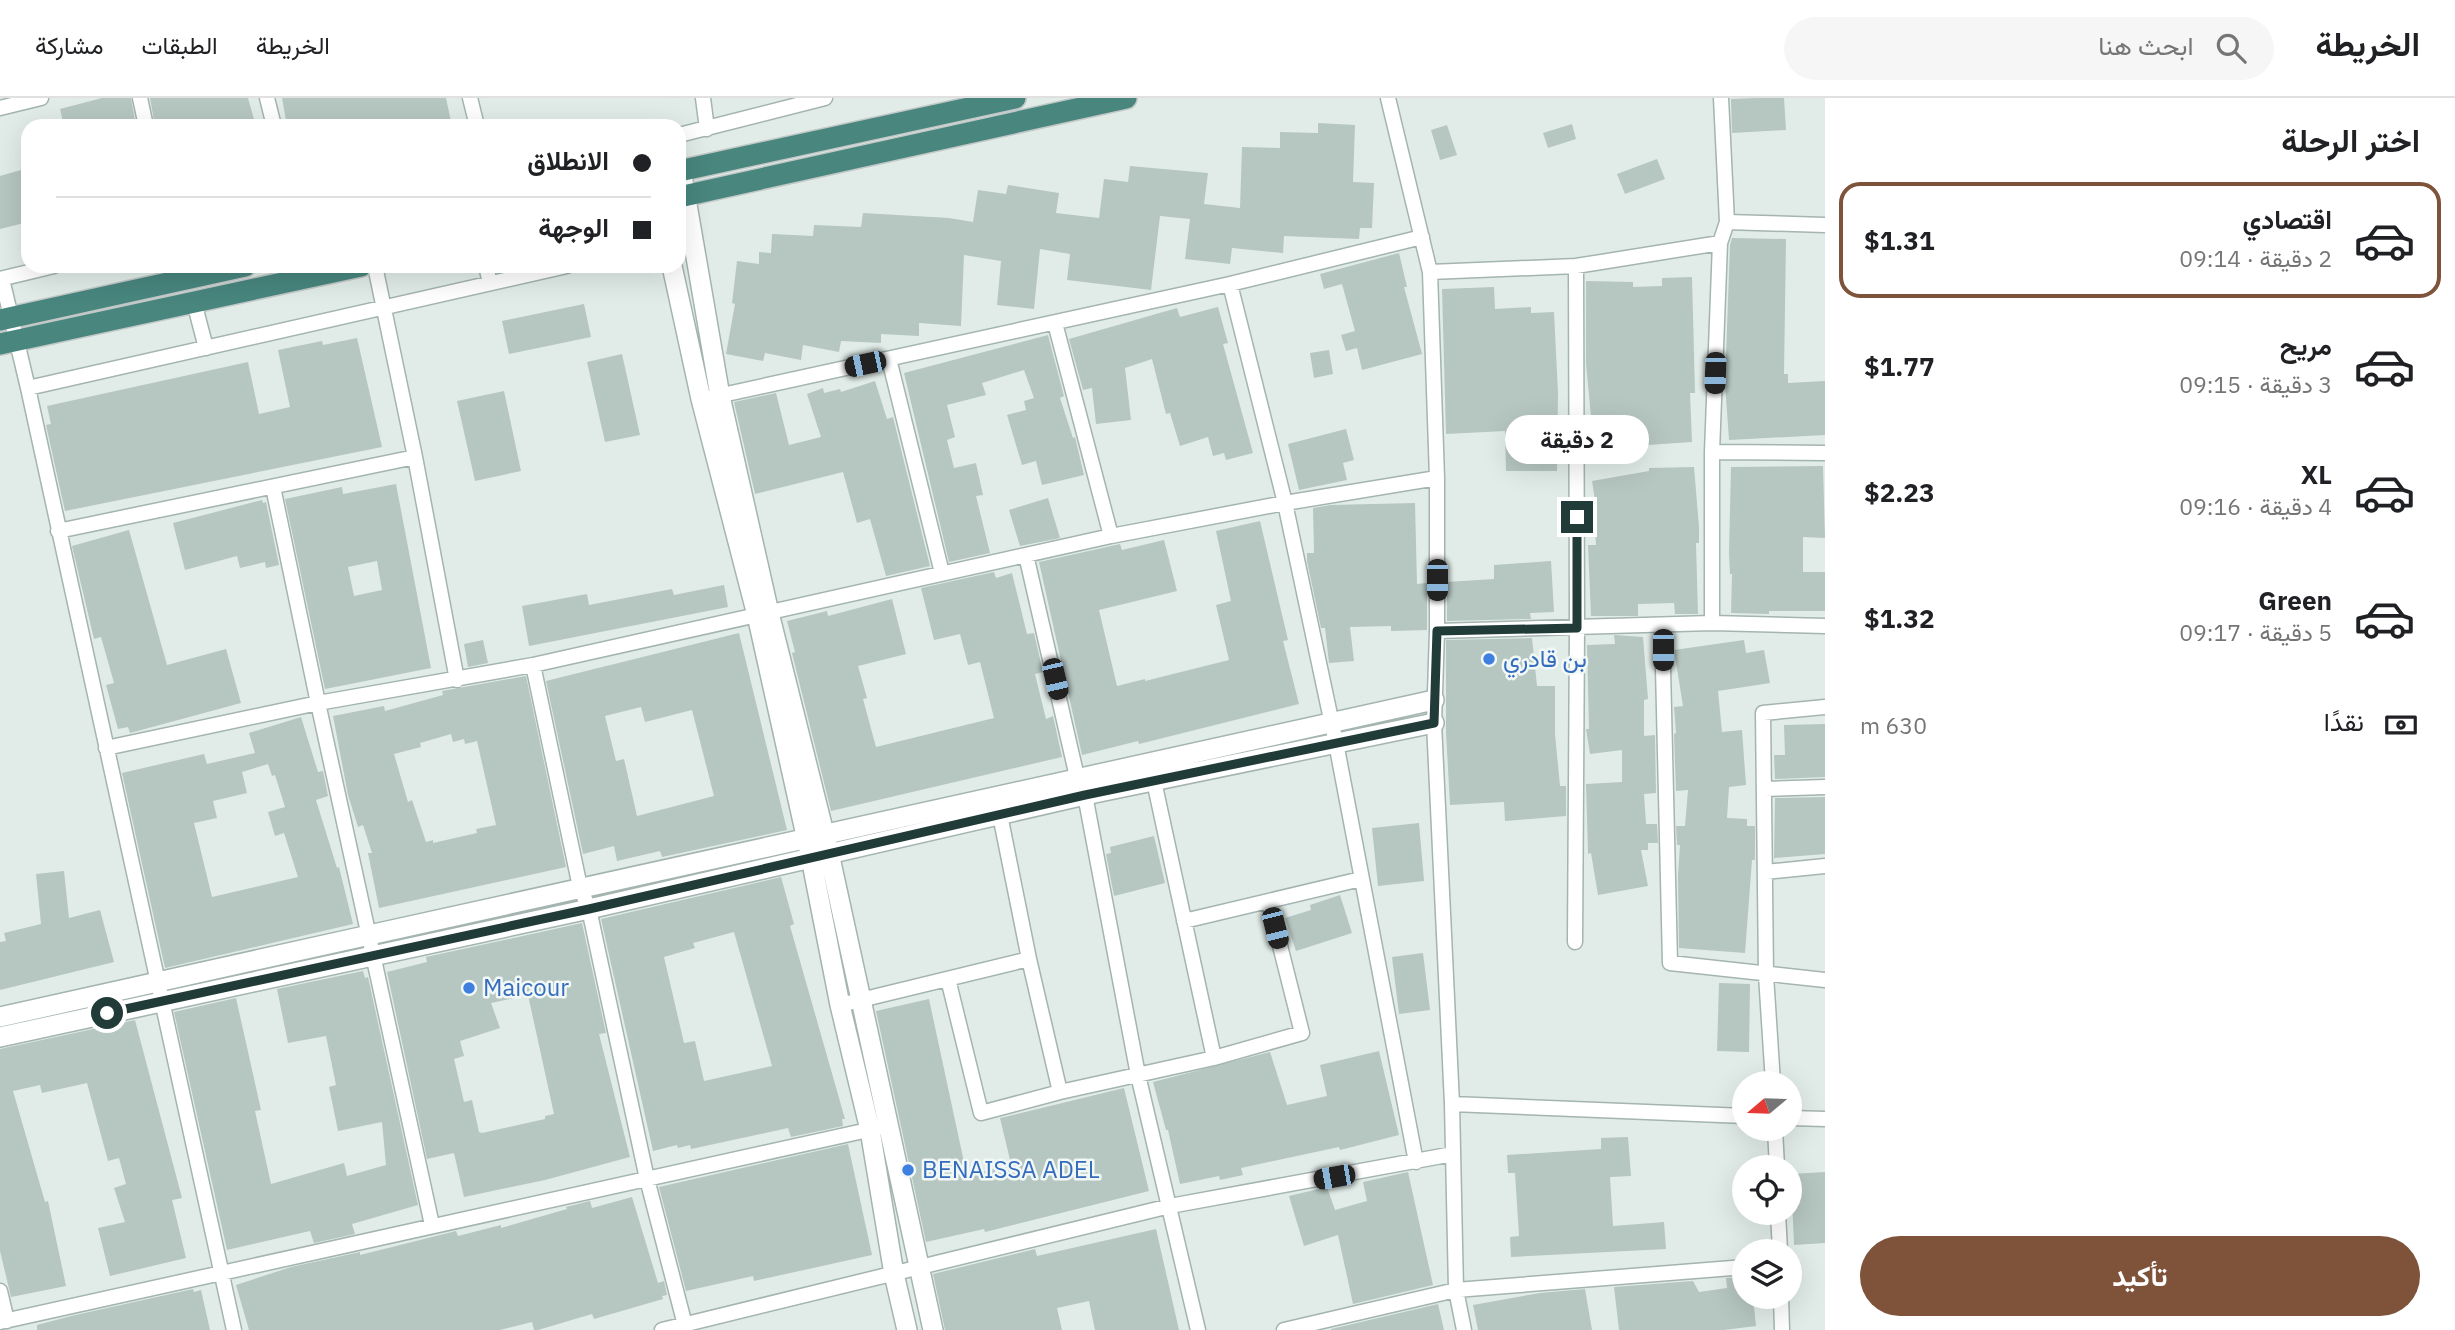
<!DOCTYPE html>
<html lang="ar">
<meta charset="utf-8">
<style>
body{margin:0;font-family:"IBM Plex Sans",Vazirmatn,sans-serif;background:#f6f6f6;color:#202124;direction:rtl;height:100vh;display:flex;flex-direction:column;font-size:26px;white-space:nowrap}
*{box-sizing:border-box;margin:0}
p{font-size:23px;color:#757577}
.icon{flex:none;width:38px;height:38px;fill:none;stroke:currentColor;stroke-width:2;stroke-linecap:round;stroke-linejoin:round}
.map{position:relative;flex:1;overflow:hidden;direction:ltr}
.drawer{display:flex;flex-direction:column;background:#fff;width:630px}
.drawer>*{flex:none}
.top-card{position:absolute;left:21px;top:21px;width:665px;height:154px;border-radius:21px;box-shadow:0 7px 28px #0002;direction:rtl;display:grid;align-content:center;height:154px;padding:0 35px;background:#fff}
.needle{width:46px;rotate:251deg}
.buttons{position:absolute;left:1732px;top:973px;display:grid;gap:14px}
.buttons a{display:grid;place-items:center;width:70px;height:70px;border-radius:50%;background:#fff;box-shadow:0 7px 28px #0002;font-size:35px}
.end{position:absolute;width:32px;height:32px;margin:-16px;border:9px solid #213c38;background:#fff;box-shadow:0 0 0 4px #fff}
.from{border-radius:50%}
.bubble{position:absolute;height:49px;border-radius:24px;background:#fff;box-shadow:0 7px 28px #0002;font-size:23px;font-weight:700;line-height:49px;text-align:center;direction:rtl}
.car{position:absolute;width:21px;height:42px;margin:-21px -10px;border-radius:9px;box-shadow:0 0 5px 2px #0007;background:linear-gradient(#222 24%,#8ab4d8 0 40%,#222 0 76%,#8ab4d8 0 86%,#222 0)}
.top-card b{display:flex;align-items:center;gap:24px;height:66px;font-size:26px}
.top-card b+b{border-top:2px solid #e0e0e0}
.top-card i{width:18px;height:18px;background:#202124}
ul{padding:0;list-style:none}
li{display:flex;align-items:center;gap:21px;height:116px;margin:0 14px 10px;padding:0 21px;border:4px solid transparent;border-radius:21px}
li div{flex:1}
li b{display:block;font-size:26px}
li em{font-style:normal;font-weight:700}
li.selected{border-color:#7f523a}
li>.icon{width:63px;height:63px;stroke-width:1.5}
h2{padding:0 35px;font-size:32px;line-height:84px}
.pay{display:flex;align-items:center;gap:18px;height:77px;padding:0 35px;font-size:26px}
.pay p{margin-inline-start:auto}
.cta{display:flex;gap:14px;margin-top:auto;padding:14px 35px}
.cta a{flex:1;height:80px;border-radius:42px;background:#7f523a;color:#fff;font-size:28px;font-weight:700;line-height:80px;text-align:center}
header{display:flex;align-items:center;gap:42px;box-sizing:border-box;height:98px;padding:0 35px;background:#fff;border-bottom:2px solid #e0e0e0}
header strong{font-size:33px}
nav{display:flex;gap:38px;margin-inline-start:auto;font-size:24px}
.search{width:490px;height:63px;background:#f6f6f6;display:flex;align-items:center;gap:18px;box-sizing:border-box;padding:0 24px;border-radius:38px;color:#757577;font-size:26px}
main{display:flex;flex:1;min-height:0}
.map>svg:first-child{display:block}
.building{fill:#b6c6c1;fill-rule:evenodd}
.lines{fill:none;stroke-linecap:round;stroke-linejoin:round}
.minor-casing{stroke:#a4b4b0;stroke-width:17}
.tertiary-casing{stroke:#a4b4b0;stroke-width:22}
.trunk-casing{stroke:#c1c8c7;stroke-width:24}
.minor{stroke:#fff;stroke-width:14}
.tertiary{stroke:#fff;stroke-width:19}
.trunk{stroke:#48867e;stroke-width:21}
.route{stroke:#213c38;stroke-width:9}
.shop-dot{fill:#3f7fe0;stroke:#f1f8f5;stroke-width:2.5}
.labels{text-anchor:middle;stroke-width:5;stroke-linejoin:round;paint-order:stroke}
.shop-label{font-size:24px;fill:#366cbe;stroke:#f1f8f5;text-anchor:start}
</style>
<header>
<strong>الخريطة</strong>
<div class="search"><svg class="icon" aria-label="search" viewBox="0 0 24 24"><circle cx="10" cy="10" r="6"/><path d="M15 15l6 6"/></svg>ابحث هنا</div>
<nav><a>الخريطة</a><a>الطبقات</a><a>مشاركة</a></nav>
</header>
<main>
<section class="drawer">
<h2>اختر الرحلة</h2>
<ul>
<li class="selected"><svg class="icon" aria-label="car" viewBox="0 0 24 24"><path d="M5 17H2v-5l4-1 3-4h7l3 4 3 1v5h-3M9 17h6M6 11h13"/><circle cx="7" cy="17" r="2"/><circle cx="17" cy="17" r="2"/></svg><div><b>اقتصادي</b><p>2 دقيقة · 09:14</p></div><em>$1.31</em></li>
<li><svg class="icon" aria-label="car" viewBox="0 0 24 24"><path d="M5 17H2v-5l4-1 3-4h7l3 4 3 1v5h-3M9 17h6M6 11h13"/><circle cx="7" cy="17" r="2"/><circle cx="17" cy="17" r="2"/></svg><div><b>مريح</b><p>3 دقيقة · 09:15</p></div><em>$1.77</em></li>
<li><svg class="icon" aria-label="car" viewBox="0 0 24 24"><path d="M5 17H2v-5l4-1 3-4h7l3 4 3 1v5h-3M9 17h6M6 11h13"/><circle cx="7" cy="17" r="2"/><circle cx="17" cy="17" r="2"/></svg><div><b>XL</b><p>4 دقيقة · 09:16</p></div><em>$2.23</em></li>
<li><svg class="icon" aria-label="car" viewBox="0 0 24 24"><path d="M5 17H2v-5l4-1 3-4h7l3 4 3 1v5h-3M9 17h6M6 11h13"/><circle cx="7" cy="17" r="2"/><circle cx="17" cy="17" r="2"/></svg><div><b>Green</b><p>5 دقيقة · 09:17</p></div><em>$1.32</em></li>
</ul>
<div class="pay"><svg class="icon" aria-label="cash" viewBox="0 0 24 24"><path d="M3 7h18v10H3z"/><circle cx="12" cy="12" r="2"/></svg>نقدًا<p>630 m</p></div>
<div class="cta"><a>تأكيد</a></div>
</section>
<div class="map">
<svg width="1825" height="1232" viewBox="0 0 1825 1232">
<rect width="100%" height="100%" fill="#e1ece8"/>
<path class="building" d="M 102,0 L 131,0 L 136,28 L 64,28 L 60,11 Z
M 150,0 L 248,0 L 256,28 L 155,28 Z
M 282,0 L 446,0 L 452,28 L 287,28 Z
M 1756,0 L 1784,0 L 1786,32 L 1732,35 L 1731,1 Z
M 1318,25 L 1355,27 L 1353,84 L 1374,85 L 1372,130 L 1360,130 L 1359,141 L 1284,138 L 1283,155 L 1232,150 L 1230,166 L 1185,161 L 1190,121 L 1160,118 L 1151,192 L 1067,182 L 1070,156 L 1040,151 L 1034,211 L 997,207 L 1001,163 L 964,157 L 961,228 L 919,225 L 919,238 L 881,236 L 881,245 L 841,243 L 839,254 L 803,247 L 801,262 L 765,255 L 763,263 L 726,256 L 735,206 L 732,205 L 737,163 L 759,166 L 759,154 L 771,155 L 772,136 L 813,138 L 814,127 L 861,129 L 863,115 L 949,120 L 973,124 L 978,92 L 1006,96 L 1008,87 L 1059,95 L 1056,115 L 1099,120 L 1104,81 L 1128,84 L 1130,68 L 1208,75 L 1204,106 L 1240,110 L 1242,49 L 1280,50 L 1280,34 L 1318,35 Z
M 1572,26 L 1576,41 L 1548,50 L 1543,35 Z
M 1447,27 L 1457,57 L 1440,62 L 1431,32 Z
M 1657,61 L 1665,81 L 1625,96 L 1617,76 Z
M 28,70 L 28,124 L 0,131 L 0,78 Z
M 1732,140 L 1786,141 L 1784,276 L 1788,276 L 1788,285 L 1825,283 L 1825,337 L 1729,342 L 1725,286 L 1730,147 Z
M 1399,155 L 1407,189 L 1404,189 L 1422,256 L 1362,272 L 1357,250 L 1346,253 L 1341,237 L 1355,233 L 1342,186 L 1324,191 L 1320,176 Z
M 1692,179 L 1695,295 L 1690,295 L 1692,344 L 1648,347 L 1647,332 L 1593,339 L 1586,266 L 1586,183 L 1633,184 L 1633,189 L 1662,188 L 1662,180 Z
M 1494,189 L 1495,211 L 1531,209 L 1531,215 L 1554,214 L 1558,295 L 1557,373 L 1506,373 L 1505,333 L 1446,336 L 1442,191 Z
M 584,206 L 591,239 L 509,256 L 502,223 Z
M 1218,209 L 1228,245 L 1223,246 L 1253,355 L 1226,362 L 1224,355 L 1213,358 L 1208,339 L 1180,348 L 1170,315 L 1166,316 L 1152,261 L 1125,270 L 1131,322 L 1096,326 L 1092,290 L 1083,292 L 1069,241 L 1177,210 L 1180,219 Z
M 1048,237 L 1064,298 L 1060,300 L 1073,340 L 1075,339 L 1084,377 L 1042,387 L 1036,363 L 1022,367 L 1007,317 L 1026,312 L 1024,303 L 1034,300 L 1024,272 L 982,285 L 986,297 L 947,307 L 955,339 L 947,342 L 954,370 L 976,365 L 983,397 L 976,398 L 990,455 L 949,464 L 904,275 Z
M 357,240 L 382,349 L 65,413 L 46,327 L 51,326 L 47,308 L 248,264 L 259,316 L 290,309 L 278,252 L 322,243 L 323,247 Z
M 1329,252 L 1333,276 L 1314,280 L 1310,255 Z
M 622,256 L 640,337 L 605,344 L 587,264 Z
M 875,283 L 887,321 L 893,319 L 930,468 L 886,478 L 870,421 L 857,425 L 843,374 L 755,396 L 734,304 L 776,295 L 789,347 L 821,339 L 807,296 L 823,290 L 824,295 L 840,291 L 841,294 Z
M 504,293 L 521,373 L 475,383 L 457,303 Z
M 1346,331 L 1354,362 L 1343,365 L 1347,382 L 1299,392 L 1288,346 Z
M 1823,368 L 1825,440 L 1803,439 L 1803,474 L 1825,474 L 1825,513 L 1769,513 L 1769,516 L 1731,515 L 1732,476 L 1730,476 L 1729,455 L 1731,369 Z
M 1694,369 L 1699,429 L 1699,445 L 1696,445 L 1698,516 L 1675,516 L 1674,505 L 1638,506 L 1638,518 L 1591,518 L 1588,447 L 1596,447 L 1594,415 L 1597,415 L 1592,383 L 1649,373 L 1649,370 Z
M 396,386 L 431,570 L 325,591 L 285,401 L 342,389 L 343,396 ZM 377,463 L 382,492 L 354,498 L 348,469 Z
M 1048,400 L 1060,440 L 1020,448 L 1009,412 Z
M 262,402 L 263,405 L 266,404 L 279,467 L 266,470 L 265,464 L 240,470 L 237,458 L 185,472 L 173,425 Z
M 1415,405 L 1417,486 L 1427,485 L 1427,532 L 1391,533 L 1391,528 L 1350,529 L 1354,563 L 1329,565 L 1325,530 L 1321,530 L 1307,463 L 1307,455 L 1314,455 L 1313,410 L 1331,407 Z
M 1260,423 L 1288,542 L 1283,543 L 1299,606 L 1139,646 L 1138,643 L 1082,657 L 1039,464 L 1120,446 L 1122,452 L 1164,442 L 1177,493 L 1099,512 L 1117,588 L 1145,581 L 1145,583 L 1229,562 L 1216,507 L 1231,503 L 1216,433 Z
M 129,432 L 167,567 L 226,551 L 241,605 L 130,635 L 128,629 L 118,631 L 106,587 L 114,585 L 101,539 L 94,541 L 72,448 Z
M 1551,463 L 1554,514 L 1530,515 L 1531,521 L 1447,523 L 1447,484 L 1494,481 L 1494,467 Z
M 994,474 L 996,480 L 1012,475 L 1027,536 L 1034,535 L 1043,574 L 1035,576 L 1046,621 L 1053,618 L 1062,659 L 831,713 L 792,555 L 795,554 L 787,523 L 827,513 L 828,518 L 892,501 L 906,556 L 858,568 L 867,600 L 863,601 L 876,649 L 994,620 L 980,564 L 968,567 L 960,536 L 934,542 L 921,490 Z
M 724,487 L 728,509 L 529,548 L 522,508 L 587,496 L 589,507 L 672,491 L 674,497 Z
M 739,535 L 787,732 L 662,759 L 660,753 L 617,763 L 614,748 L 583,756 L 546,583 ZM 641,609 L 645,624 L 692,612 L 714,698 L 637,718 L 624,661 L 616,663 L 605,618 Z
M 1614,537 L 1643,539 L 1648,601 L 1644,602 L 1644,638 L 1655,637 L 1656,695 L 1644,696 L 1646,726 L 1657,726 L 1658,745 L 1648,745 L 1648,752 L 1641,752 L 1648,788 L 1598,797 L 1591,755 L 1588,756 L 1586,686 L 1622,684 L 1622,652 L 1590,656 L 1586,631 L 1589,631 L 1587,547 L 1615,546 Z
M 1532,540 L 1537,588 L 1555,588 L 1555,636 L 1560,688 L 1566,688 L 1566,718 L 1505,723 L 1504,704 L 1450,707 L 1446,634 L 1446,542 Z
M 483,542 L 488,565 L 468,569 L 464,546 Z
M 1744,542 L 1746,555 L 1764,552 L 1770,585 L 1718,593 L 1722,634 L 1742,632 L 1746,687 L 1729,689 L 1727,720 L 1747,721 L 1747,728 L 1755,728 L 1755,762 L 1752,762 L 1745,855 L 1679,850 L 1678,778 L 1680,747 L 1677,747 L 1676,728 L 1685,728 L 1688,692 L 1676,693 L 1674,636 L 1676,635 L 1674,609 L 1683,608 L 1674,552 Z
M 526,578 L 566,769 L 379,810 L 368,755 L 372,755 L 363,727 L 358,729 L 348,697 L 333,618 L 384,608 L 385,613 L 443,597 L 442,593 ZM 451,636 L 453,644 L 464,641 L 465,646 L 477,643 L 496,727 L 476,731 L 477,735 L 433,745 L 433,742 L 426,744 L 412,702 L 408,704 L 394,656 L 421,649 L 420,645 Z
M 301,619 L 318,674 L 323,673 L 328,698 L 316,702 L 337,770 L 339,769 L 353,826 L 165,870 L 122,675 L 204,656 L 207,666 L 255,655 L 249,635 ZM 268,666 L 272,678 L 275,677 L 285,709 L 268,714 L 275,738 L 284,735 L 298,779 L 212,799 L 194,725 L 217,720 L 213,703 L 247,695 L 242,674 Z
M 1825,626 L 1825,679 L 1775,681 L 1774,657 L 1785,657 L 1784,627 Z
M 1825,699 L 1825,756 L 1774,760 L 1775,700 Z
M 1419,725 L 1424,783 L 1378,788 L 1372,730 Z
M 1154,738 L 1165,785 L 1114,798 L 1106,756 L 1111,755 L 1110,749 Z
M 64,773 L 69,820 L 100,812 L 114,864 L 0,892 L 0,844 L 6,843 L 4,835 L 41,826 L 36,776 Z
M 781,779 L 794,826 L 790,828 L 845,1021 L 842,1021 L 843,1028 L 791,1039 L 788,1030 L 691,1051 L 690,1047 L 678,1050 L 677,1047 L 653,1053 L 601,821 ZM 734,834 L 772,968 L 704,983 L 695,943 L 684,945 L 664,859 L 695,850 L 693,845 Z
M 1340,797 L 1352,835 L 1296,853 L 1285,820 L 1311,812 L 1310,807 Z
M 582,825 L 606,935 L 599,936 L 630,1059 L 545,1082 L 464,1099 L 454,1055 L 427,1061 L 387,874 L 427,864 L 426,859 ZM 528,897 L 554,1016 L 545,1018 L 545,1021 L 482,1035 L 479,1034 L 472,1002 L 464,1004 L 454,961 L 464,958 L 460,943 L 500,930 L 491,905 Z
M 1423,855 L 1430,912 L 1399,916 L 1392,859 Z
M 363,873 L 365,880 L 368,879 L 418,1107 L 352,1126 L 355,1136 L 314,1145 L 310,1133 L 227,1152 L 174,914 L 236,900 L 261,1012 L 255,1013 L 271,1086 L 344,1065 L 347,1078 L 386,1067 L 382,1024 L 338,1033 L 329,989 L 336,987 L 326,938 L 288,945 L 277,891 Z
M 1719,885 L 1750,886 L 1749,954 L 1717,953 Z
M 929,901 L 967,1078 L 1011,1066 L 1000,1020 L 1124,990 L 1149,1093 L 985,1134 L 984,1131 L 926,1144 L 876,913 Z
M 135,922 L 182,1100 L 172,1102 L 186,1160 L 110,1178 L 98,1130 L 125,1124 L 114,1090 L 126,1086 L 119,1060 L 108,1063 L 87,985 L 42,995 L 40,987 L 13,993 L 45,1104 L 48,1103 L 66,1188 L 11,1199 L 0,1153 L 0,951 Z
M 1379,953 L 1399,1037 L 1340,1052 L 1339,1049 L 1241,1070 L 1243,1077 L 1220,1082 L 1219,1078 L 1180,1086 L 1168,1032 L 1166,1032 L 1153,984 L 1270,954 L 1287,1007 L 1327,998 L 1320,967 Z
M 1628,1039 L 1631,1078 L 1610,1079 L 1613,1128 L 1664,1124 L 1666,1151 L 1511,1159 L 1510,1139 L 1519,1138 L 1515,1075 L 1508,1075 L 1507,1057 L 1601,1051 L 1601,1040 Z
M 848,1046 L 872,1157 L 754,1183 L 753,1178 L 686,1193 L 659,1089 Z
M 1408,1074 L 1433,1187 L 1353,1206 L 1338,1137 L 1304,1148 L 1289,1098 L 1327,1089 L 1335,1112 L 1367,1103 L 1363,1084 Z
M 1825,1074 L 1825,1145 L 1794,1147 L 1791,1076 Z
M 632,1099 L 658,1185 L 664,1183 L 667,1197 L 662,1198 L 663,1201 L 594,1221 L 592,1216 L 538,1232 L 534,1232 L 532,1224 L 500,1232 L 249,1232 L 236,1187 L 291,1169 L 360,1154 L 360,1157 L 456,1133 L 458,1138 L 501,1127 L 501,1130 L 567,1111 L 566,1109 L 590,1103 L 592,1110 Z
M 1156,1131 L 1179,1232 L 1095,1232 L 1089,1203 L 1057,1210 L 1062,1232 L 945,1232 L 933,1176 L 1035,1151 L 1037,1158 Z
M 1745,1179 L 1745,1199 L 1753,1199 L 1756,1228 L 1724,1232 L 1619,1232 L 1614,1189 L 1693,1183 L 1699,1194 L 1727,1190 L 1726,1180 Z
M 193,1191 L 194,1194 L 201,1192 L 210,1232 L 37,1232 L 37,1227 L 71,1218 Z
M 1585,1191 L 1592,1232 L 1478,1232 L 1473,1207 L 1540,1195 Z
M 1438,1206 L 1444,1232 L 1331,1232 L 1331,1231 Z"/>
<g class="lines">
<g class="minor-casing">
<path id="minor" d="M 140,0 L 146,28
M 267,0 L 274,28
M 470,0 L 477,28
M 703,0 L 707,31
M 1388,0 L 1430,174 L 1437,380 L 1437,533 L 1434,625 L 1452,1006 L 1456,1192 L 1464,1232
M 0,10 L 41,0
M 679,37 L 825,0
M 1727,124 L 1825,127
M 177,168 L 179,182
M 375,168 L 415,359 L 457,582
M 486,168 L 490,185
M 1430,174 L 1576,168 L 1720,145
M 0,181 L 54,168
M 2,181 L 28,290 L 234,1232
M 1230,186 L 1285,405 L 1336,645 L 1416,1064
M 194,204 L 206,250
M 1055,225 L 1111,438
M 889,261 L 942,475
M 28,290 L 567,168
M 713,299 L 1230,186 L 1422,139
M 1712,354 L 1825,355
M 273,389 L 318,605 L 432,1127
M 58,433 L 415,359
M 1026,457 L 1077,679 L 1085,697 L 1138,977 L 1198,1232
M 1712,525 L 1825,528
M 1662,528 L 1670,865 L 1825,882
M 1437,533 L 1712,525 L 1712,354 L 1720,145 L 1727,124 L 1721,0
M 533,567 L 580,789 L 589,811 L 647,1081 L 685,1227
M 106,650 L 318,605 L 533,567 L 1111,438 L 1285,405 L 1437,380
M 1152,674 L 1214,960
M 1764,691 L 1825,689
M 1765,774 L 1825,768
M 1184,823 L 1361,781
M 1575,844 L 1577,530 L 1576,168
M 948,881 L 981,1015 L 1060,994 L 1029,861
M 840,907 L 1029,861 L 1000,717
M 1773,985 L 1766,877 L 1763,615 L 1825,609
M 1060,994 L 1214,960 L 1302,935 L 1269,804
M 1452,1006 L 1745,1018
M 1790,1020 L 1825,1021
M 1775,1031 L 1777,1069
M 1778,1115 L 1780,1153
M 0,1193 L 7,1223
M 1781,1199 L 1782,1232
M 0,1224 L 877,1030
M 662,1232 L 1170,1108 L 1453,1056
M 1284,1232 L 1456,1192 L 1745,1169"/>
</g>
<g class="tertiary-casing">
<path id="tertiary" d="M 681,72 L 720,298 L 769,515 L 829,755 L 933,1232
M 672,168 L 701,301 L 757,517 L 811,760 L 840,907 L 870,1032 L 894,1176 L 907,1232
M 0,919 C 478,813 956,706 1434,602
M 0,939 L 589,811 L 1085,697 L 1434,625"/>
</g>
<g class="trunk-casing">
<path id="trunk" d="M 679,73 L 1015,0
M 679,99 L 1126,0
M 0,222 L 245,168
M 0,246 L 361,168"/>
</g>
<use href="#minor" class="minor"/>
<use href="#tertiary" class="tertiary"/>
<use href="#trunk" class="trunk"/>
</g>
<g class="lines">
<path class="route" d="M 107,915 L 589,811 L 1085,697 L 1434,625 L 1437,533 L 1577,530 L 1577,419"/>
</g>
<g class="shop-dot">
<circle cx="1489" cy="561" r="7"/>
<circle cx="469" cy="890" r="7"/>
<circle cx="908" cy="1072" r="7"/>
</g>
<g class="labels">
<g class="shop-label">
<text x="1503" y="569">بن قادري</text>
<text x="483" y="898">Maicour</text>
<text x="922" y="1080">BENAISSA ADEL</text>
</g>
</g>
</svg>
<div class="buttons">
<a><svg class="needle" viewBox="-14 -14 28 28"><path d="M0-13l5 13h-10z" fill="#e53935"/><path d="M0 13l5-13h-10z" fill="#757577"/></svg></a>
<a><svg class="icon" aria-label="locate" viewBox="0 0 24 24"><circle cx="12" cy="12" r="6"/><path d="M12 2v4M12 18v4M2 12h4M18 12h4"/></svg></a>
<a><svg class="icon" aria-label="layers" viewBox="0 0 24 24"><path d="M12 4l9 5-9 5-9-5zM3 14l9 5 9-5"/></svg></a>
</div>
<i class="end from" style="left:107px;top:915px"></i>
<i class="end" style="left:1577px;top:419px"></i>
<div class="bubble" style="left:1505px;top:317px;width:144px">2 دقيقة</div>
<i class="car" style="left:865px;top:266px;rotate:258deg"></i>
<i class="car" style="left:1715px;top:275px;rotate:182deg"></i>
<i class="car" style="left:1437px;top:482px;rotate:180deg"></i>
<i class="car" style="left:1663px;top:552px;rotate:180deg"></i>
<i class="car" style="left:1055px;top:581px;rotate:167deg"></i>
<i class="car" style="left:1275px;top:830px;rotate:166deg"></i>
<i class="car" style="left:1334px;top:1079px;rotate:260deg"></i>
<div class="top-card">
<b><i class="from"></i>الانطلاق</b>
<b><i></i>الوجهة</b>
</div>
</div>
</main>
